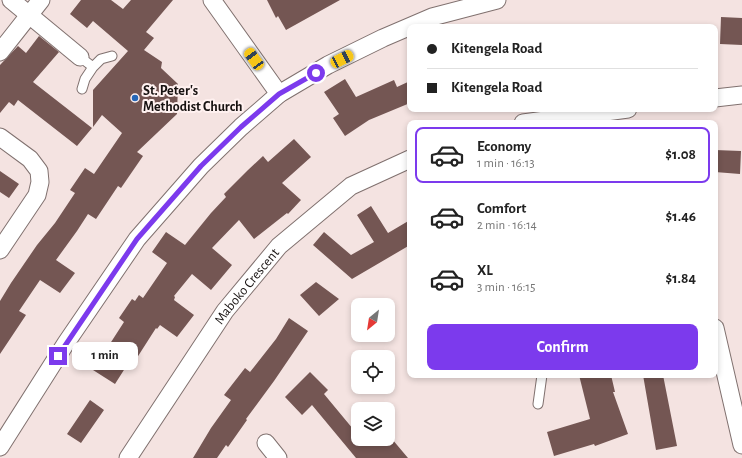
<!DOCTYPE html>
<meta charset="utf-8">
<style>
body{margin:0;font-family:"Alegreya Sans",sans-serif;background:#f6f6f6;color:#222;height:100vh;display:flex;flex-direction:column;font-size:15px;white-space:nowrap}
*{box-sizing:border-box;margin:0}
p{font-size:13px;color:#767676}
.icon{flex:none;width:22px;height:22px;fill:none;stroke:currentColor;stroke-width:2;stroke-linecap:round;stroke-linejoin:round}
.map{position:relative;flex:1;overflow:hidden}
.panel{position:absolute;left:407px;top:120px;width:311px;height:258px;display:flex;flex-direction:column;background:#fff;border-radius:8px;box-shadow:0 2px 6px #0003}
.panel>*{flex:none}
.top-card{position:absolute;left:407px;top:24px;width:311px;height:88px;border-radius:8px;box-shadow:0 2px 6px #0003;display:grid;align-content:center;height:88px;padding:0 20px;background:#fff}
.needle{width:26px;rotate:210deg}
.tools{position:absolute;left:351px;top:298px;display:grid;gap:8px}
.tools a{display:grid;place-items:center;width:44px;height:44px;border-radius:8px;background:#fff;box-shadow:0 2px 6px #0003;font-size:20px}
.end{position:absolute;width:18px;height:18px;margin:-9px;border:5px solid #7c3aed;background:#fff;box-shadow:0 0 0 2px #fff}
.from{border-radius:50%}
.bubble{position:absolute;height:28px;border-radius:8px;background:#fff;box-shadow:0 2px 6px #0003;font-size:13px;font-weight:700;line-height:28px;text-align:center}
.car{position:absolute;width:12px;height:24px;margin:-12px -6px;border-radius:5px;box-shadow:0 0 3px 1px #0007;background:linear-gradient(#f5c518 24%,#345 0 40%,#f5c518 0 76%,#345 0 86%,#f5c518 0)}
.top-card b{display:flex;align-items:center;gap:14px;height:38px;font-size:15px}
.top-card b+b{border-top:1px solid #e0e0e0}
.top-card i{width:10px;height:10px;background:#222}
ul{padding:7px 0 0;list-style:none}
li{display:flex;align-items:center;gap:12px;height:56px;margin:0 8px 6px;padding:0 12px;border:2px solid transparent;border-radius:8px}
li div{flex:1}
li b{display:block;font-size:15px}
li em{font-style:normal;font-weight:700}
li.current{border-color:#7c3aed}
li>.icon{width:36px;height:36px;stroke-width:1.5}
.button{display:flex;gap:8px;margin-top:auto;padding:8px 20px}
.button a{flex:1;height:46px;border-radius:8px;background:#7c3aed;color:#fff;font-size:16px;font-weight:700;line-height:46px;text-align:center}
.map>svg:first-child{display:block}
.building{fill:#745653}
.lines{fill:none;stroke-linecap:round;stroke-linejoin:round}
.service-casing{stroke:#80716f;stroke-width:11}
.minor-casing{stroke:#80716f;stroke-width:19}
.service{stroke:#fff;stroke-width:9}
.minor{stroke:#fff;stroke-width:17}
.route{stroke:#7c3aed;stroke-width:5}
.poi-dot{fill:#2567b8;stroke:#fff1f0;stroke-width:1.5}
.labels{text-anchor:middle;stroke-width:4;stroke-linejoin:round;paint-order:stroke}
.poi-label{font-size:14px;font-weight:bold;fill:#171211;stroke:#fff1f0;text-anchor:start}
.street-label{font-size:14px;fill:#171211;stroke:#fff1f0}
</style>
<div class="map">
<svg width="742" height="458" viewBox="0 0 742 458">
<rect width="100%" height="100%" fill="#f4e3e1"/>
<path class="building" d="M 81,0 L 111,0 L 123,9 L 131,0 L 173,0 L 146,32 L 154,38 L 144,50 L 162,62 L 161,68 L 178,84 L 177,114 L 137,152 L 143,156 L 121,188 L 118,186 L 96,219 L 88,214 L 77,231 L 56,260 L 75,273 L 60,293 L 40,280 L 19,311 L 26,315 L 0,354 L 0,301 L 11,283 L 37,245 L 55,223 L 75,193 L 70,190 L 85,168 L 94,174 L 122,133 L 102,115 L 93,127 L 93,90 L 128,51 L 93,21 L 87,28 L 70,14 Z
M 267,0 L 340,0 L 286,30 L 278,16 L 276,18 Z
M 721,17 L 742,18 L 742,45 L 720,44 Z
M 39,36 L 59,52 L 33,82 L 92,128 L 77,146 L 18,100 L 14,106 L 9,102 L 0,113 L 0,65 L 18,46 L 26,53 Z
M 345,79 L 356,97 L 394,80 L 397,87 L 410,81 L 410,103 L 369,120 L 345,136 L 333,118 L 339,114 L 324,92 Z
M 294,139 L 311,157 L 282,183 L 301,200 L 288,214 L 287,213 L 254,239 L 239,220 L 212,248 L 232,265 L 211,290 L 192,274 L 174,296 L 175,297 L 174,300 L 194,315 L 177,337 L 160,325 L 157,329 L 156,328 L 133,364 L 129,362 L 115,384 L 93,370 L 124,322 L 119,318 L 132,299 L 135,301 L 139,295 L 143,298 L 167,263 L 152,252 L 166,232 L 185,245 L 211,213 L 226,197 L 224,194 L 248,170 L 263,156 L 268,162 Z
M 715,150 L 741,151 L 740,174 L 715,172 Z
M 0,171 L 19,184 L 9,198 L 0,192 Z
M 371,206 L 388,233 L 410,220 L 410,245 L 352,279 L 313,245 L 324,232 L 351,255 L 374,242 L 357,215 Z
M 316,282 L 339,299 L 319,316 L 300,295 Z
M 289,318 L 308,331 L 274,381 L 246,419 L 247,420 L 228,447 L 226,445 L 217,458 L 193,458 L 211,428 L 231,400 L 224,395 L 245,368 L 250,372 L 276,339 Z
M 310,372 L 328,390 L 324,394 L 358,435 L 358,439 L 392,439 L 408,458 L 356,458 L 312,405 L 302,415 L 285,397 Z
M 579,375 L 611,375 L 615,392 L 613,392 L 628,434 L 595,446 L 594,444 L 554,456 L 547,432 L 590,419 Z
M 643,375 L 663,375 L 677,446 L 656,450 Z
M 90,400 L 104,410 L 81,443 L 67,434 Z"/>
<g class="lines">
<g class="service-casing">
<path id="service" d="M 80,57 L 93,67 L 85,79 L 82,89
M 93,67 L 101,59 L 112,56
M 538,404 L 542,375"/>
</g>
<g class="minor-casing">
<g id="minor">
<path d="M 11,0 L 80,57"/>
<path d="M 212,0 L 279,94"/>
<path d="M 0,52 L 41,0"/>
<path d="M 715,98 L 742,95"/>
<path d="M 523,123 L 628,109"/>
<path d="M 0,137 L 30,159 L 39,171 L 40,182 L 37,195 L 0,250"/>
<path d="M 715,328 L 742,445"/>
<path d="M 266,443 L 278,458"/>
<path d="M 0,447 L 66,343 L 137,239 L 201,166 L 241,127 L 279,94 L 328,65 L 383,38 L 432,17 L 497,0"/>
<path id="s1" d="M 128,458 L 225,311 L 279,246 L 351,186 L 410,159"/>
</g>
</g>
<use href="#service" class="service"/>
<use href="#minor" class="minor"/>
</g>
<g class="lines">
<path class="route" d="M 58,356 L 137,239 L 201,166 L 241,127 L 279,94 L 316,73"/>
</g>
<circle class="poi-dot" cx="135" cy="98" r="4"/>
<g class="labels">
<g class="poi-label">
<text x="143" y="95">St. Peter's<tspan x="143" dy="16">Methodist Church</tspan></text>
</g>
<g class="street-label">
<text dy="5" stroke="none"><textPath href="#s1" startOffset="209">Maboko Crescent</textPath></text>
</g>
</g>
</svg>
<div class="tools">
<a><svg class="needle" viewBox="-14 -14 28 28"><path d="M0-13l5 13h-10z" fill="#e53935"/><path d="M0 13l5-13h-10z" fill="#767676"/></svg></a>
<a><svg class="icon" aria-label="locate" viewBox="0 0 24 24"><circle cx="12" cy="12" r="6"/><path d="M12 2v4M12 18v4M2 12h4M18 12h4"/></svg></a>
<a><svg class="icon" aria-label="layers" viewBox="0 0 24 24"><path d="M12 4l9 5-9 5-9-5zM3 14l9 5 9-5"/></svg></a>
</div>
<i class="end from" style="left:316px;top:73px"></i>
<i class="end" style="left:58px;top:356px"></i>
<div class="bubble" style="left:72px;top:342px;width:66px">1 min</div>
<i class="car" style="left:254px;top:59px;rotate:324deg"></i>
<i class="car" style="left:342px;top:59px;rotate:63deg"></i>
<div class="top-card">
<b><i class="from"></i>Kitengela Road</b>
<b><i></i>Kitengela Road</b>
</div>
<section class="panel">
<ul>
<li class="current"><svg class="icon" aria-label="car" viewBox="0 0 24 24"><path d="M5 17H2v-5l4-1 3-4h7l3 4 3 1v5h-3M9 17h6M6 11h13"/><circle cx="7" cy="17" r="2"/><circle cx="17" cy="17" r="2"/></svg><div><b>Economy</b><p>1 min · 16:13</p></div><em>$1.08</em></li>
<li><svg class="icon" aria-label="car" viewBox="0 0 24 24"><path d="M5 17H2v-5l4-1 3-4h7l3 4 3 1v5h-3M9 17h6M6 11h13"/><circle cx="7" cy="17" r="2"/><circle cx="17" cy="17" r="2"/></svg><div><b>Comfort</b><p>2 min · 16:14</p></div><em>$1.46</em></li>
<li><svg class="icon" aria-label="car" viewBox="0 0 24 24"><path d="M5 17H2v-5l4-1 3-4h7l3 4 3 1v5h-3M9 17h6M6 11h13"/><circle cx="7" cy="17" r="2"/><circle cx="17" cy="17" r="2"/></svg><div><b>XL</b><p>3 min · 16:15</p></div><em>$1.84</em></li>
</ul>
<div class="button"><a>Confirm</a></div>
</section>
</div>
